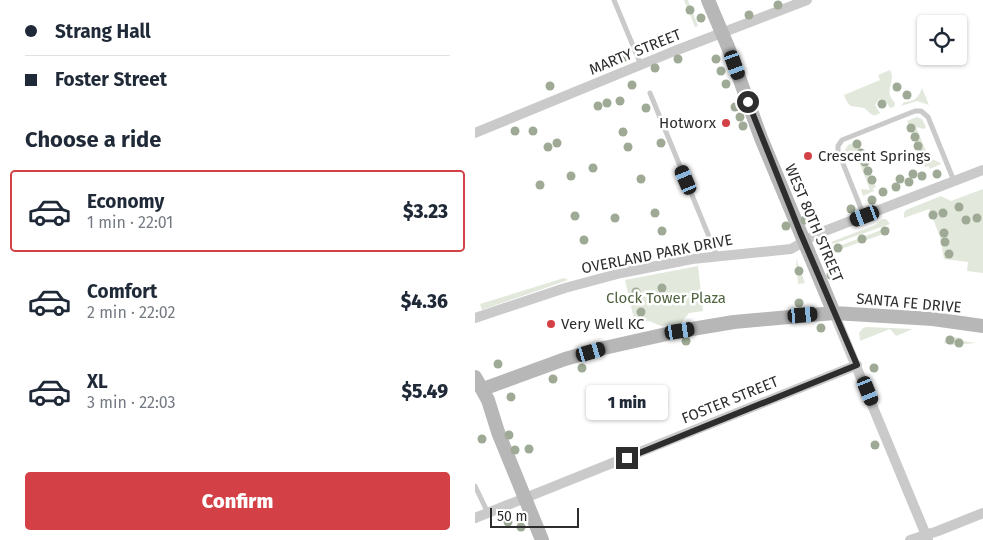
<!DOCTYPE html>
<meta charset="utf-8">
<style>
body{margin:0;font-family:"Fira Sans",sans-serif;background:#f6f6f7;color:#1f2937;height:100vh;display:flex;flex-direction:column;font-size:19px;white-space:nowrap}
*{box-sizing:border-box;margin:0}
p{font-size:16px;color:#747a83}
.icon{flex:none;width:28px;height:28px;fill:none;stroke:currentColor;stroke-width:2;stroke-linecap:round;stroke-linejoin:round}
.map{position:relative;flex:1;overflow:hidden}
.panel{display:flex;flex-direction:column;background:#fff;width:475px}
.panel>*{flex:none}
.hud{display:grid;align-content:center;height:110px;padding:0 25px;background:#fff}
.controls{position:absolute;left:442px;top:15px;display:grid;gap:10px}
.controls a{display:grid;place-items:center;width:50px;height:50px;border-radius:5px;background:#fff;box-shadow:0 1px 4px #0004;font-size:25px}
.scale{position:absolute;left:15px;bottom:12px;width:89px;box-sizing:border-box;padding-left:5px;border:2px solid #2d2d2d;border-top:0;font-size:14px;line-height:18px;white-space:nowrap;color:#2d2d2d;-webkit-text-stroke:4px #fff;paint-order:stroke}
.end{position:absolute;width:22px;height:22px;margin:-11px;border:6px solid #2d2d2d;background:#fff;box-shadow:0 0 0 2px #fff}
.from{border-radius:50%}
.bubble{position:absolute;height:35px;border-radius:5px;background:#fff;box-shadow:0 1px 4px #0004;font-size:16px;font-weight:800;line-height:35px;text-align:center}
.car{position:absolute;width:15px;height:30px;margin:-15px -8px;border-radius:6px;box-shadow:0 0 4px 1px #0007;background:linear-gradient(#222 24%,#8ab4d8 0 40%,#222 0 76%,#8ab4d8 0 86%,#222 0)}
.hud b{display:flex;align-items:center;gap:18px;height:48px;font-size:19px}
.hud b+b{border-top:1px solid #e0e1e3}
.hud i{width:12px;height:12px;background:#1f2937}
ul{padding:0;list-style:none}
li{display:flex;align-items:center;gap:15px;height:82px;margin:0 10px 8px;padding:0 15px;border:2px solid transparent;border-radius:5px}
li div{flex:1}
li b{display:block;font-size:19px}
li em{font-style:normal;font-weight:800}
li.on{border-color:#d34045}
li>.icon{width:45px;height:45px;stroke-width:1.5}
h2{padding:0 25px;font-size:22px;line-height:60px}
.cta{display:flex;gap:10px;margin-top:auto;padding:10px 25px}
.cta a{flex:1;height:58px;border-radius:5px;background:#d34045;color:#fff;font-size:20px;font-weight:800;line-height:58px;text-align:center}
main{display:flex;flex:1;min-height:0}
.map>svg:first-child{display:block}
.green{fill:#e2e9dc}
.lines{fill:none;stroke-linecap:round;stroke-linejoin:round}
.lane{stroke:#cacaca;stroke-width:5}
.street{stroke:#cacaca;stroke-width:10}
.secondary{stroke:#b7b7b7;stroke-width:14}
.tree{fill:#9eaa95}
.route{stroke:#2d2d2d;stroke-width:6}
.poi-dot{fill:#d34045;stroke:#fff;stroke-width:2}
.labels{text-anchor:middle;stroke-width:5;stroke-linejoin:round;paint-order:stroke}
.street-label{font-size:15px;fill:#2d2d2d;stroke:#fff}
.poi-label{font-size:15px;fill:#2d2d2d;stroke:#fff;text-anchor:start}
.park-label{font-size:15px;fill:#4f643f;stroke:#fff}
</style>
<main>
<section class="panel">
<div class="hud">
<b><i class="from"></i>Strang Hall</b>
<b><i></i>Foster Street</b>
</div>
<h2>Choose a ride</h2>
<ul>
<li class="on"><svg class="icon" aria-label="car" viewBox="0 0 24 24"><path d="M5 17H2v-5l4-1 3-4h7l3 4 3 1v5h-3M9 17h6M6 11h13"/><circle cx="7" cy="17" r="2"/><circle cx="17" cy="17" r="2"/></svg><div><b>Economy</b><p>1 min · 22:01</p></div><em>$3.23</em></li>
<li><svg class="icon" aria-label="car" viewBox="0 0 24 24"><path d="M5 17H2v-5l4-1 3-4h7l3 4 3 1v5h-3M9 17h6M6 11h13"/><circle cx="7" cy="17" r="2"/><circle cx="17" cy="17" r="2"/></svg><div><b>Comfort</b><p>2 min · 22:02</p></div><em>$4.36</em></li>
<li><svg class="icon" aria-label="car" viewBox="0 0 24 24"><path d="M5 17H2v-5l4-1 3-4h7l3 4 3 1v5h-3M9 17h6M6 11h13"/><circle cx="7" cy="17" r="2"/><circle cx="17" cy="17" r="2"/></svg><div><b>XL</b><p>3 min · 22:03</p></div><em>$5.49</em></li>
</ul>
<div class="cta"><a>Confirm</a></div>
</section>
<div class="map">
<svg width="508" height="540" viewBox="0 0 508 540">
<rect width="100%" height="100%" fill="#fff"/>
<path class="green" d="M 209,0 L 213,0 L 223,26 L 220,27 Z
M 415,70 C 422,83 407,89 420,103 L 419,107 L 415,108 L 410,100 L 404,99 L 400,105 L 405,113 C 397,119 395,112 389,108 C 376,105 375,110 369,95 L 405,80 L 403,75 Z
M 447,88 L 454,105 L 442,101 L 426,106 L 429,102 C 439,102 444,97 447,88 Z
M 442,117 L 447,119 L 451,127 L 449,129 L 441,127 L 454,158 L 464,162 L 466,164 L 455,169 L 454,166 L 450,167 L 432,121 Z
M 383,141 L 401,187 L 398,188 L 399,191 L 388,196 L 386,189 L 395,190 L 383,159 L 372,154 L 370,150 L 373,145 Z
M 508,189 L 508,273 L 492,271 L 493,262 L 469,259 L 465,237 L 454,209 L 429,218 L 429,213 L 431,210 L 466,196 L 476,201 Z
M 407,219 L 411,219 L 415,224 L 358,244 L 356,242 L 400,225 Z
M 414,227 L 414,232 L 352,254 L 351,251 Z
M 321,258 L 330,283 L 323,284 Z
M 223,266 L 228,311 L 214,313 L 206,323 L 186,326 L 174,321 L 160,324 L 150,280 Z
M 89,278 L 93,280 L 7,310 L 5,304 Z
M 392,327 L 438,329 L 421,336 L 415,329 L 385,341 L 384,333 L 388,328 Z
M 472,336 L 486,338 L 488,341 L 501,343 L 476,345 L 469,343 Z"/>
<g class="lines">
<path class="lane" d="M 139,0 L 166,65
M 175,93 L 242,256
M 389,216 L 363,151 L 363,146 L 367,140 L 440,111 L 446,111 L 453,117 L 479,181
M 0,486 L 13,513"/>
<path class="street" d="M 0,133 L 197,52 L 332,0
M 359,313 L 453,540
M 0,318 L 90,288 L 146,273 L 217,259 L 316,249 L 342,234 L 508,170
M 0,518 L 382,365
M 435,540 L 463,531 L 508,513"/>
<path class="secondary" d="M 233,0 L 253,47 L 286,138 L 359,313
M 0,377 L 13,400 L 23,432 L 67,540
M 8,389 L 90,359 L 129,348 L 205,331 L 259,322 L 359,313 L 458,319 L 508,326"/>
</g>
<g class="tree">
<circle cx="303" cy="5" r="4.5"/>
<circle cx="215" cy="10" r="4.5"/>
<circle cx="274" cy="15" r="4.5"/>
<circle cx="226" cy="18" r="4.5"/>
<circle cx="150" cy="57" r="4.5"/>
<circle cx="203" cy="59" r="4.5"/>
<circle cx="241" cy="59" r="4.5"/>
<circle cx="180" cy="68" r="4.5"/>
<circle cx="246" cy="71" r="4.5"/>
<circle cx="251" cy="84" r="4.5"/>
<circle cx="157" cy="85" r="4.5"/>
<circle cx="75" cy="86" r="4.5"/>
<circle cx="422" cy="87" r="4.5"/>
<circle cx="432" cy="95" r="4.5"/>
<circle cx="145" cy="101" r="4.5"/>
<circle cx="132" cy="103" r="4.5"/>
<circle cx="407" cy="104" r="4.5"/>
<circle cx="123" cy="106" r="4.5"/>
<circle cx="260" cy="107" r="4.5"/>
<circle cx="171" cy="108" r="4.5"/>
<circle cx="265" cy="117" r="4.5"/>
<circle cx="268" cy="126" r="4.5"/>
<circle cx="436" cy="128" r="4.5"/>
<circle cx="40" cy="131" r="4.5"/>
<circle cx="58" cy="131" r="4.5"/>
<circle cx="148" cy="132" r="4.5"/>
<circle cx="440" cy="137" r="4.5"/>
<circle cx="82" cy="143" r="4.5"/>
<circle cx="186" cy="143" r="4.5"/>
<circle cx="382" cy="144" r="4.5"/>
<circle cx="443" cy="146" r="4.5"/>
<circle cx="73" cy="147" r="4.5"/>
<circle cx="153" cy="147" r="4.5"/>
<circle cx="386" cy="153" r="4.5"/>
<circle cx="447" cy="154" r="4.5"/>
<circle cx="390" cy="162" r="4.5"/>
<circle cx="118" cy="168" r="4.5"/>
<circle cx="393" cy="171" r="4.5"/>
<circle cx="438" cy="174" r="4.5"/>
<circle cx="462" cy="174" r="4.5"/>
<circle cx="96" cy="176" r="4.5"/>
<circle cx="447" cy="176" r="4.5"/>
<circle cx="166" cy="179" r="4.5"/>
<circle cx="425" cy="179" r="4.5"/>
<circle cx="397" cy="180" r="4.5"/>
<circle cx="434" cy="182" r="4.5"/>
<circle cx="65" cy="185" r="4.5"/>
<circle cx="421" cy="187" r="4.5"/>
<circle cx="408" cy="192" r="4.5"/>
<circle cx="397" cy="200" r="4.5"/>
<circle cx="484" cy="207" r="4.5"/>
<circle cx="376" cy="209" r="4.5"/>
<circle cx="180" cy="213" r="4.5"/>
<circle cx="468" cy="213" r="4.5"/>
<circle cx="458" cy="215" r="4.5"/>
<circle cx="100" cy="216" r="4.5"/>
<circle cx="140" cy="218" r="4.5"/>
<circle cx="502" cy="218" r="4.5"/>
<circle cx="330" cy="220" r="4.5"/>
<circle cx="491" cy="220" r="4.5"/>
<circle cx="311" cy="226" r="4.5"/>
<circle cx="187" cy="231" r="4.5"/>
<circle cx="410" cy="231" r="4.5"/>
<circle cx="469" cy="233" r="4.5"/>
<circle cx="387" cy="239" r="4.5"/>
<circle cx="109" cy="240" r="4.5"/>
<circle cx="470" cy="242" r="4.5"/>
<circle cx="363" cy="248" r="4.5"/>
<circle cx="474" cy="254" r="4.5"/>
<circle cx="324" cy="271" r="4.5"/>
<circle cx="356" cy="275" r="4.5"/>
<circle cx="187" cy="288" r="4.5"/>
<circle cx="161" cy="292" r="4.5"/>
<circle cx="324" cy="303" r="4.5"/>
<circle cx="166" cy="312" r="4.5"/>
<circle cx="346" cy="328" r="4.5"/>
<circle cx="475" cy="340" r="4.5"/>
<circle cx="211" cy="341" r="4.5"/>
<circle cx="484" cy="343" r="4.5"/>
<circle cx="23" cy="364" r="4.5"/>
<circle cx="107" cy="368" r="4.5"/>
<circle cx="399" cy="368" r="4.5"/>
<circle cx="78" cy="379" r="4.5"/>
<circle cx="36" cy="397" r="4.5"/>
<circle cx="34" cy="435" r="4.5"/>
<circle cx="7" cy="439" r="4.5"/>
<circle cx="400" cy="445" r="4.5"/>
<circle cx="54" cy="449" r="4.5"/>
<circle cx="40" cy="450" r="4.5"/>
<circle cx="33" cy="522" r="4.5"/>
<circle cx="46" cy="527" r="4.5"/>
</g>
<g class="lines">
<path class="route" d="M 152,458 L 382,365 L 325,232 L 273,102"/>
</g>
<g class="poi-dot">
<circle cx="251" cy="123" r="5"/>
<circle cx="333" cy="156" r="5"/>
<circle cx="76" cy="324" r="5"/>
</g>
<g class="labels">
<g class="street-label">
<text transform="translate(160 52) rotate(-22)" y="5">MARTY STREET</text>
<text transform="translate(339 223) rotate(67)" y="5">WEST 80TH STREET</text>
<text transform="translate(182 254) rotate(-11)" y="5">OVERLAND PARK DRIVE</text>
<text transform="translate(434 303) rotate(5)" y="5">SANTA FE DRIVE</text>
<text transform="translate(255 400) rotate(-22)" y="5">FOSTER STREET</text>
</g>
<g class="poi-label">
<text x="241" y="128" text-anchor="end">Hotworx</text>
<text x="343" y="161">Crescent Springs</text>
<text x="86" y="329">Very Well KC</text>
</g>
<g class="park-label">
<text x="191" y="303">Clock Tower Plaza</text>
</g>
</g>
</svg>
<div class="controls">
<a><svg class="icon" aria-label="locate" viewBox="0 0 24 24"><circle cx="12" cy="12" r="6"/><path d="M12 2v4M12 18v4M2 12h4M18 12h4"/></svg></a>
</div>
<div class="scale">50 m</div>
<i class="end from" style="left:273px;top:102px"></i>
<i class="end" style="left:152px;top:458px"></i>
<div class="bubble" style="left:111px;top:385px;width:82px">1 min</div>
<i class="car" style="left:260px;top:65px;rotate:160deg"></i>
<i class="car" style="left:211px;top:180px;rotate:337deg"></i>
<i class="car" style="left:390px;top:216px;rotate:249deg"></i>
<i class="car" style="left:328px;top:315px;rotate:85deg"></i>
<i class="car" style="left:205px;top:331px;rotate:81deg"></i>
<i class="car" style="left:116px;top:352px;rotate:74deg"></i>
<i class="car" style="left:393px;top:391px;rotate:158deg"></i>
</div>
</main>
